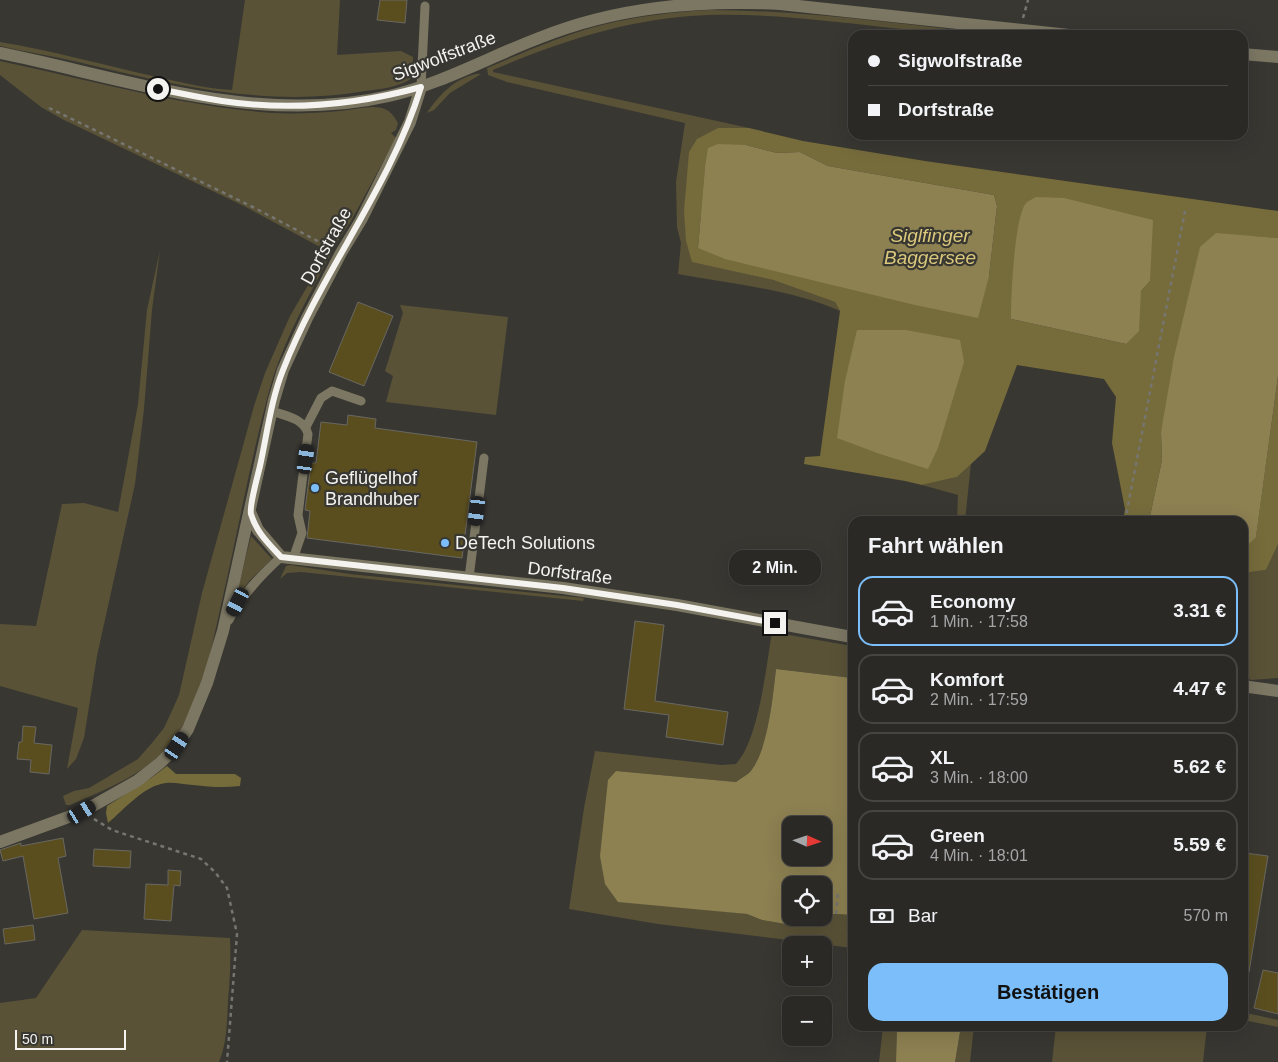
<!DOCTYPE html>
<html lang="de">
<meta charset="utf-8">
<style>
body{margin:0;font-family:Helvetica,sans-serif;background:#363532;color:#f1f3f6;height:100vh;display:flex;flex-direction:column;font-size:19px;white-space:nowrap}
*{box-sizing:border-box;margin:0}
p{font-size:16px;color:#a5a6a7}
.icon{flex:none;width:28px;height:28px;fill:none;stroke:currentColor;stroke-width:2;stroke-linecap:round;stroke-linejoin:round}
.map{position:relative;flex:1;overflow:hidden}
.details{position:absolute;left:848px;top:516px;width:400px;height:515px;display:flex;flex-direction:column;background:#2a2926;border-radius:15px;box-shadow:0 5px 20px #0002,0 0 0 1px #464543}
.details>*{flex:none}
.top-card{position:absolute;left:848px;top:30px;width:400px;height:110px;border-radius:15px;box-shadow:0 5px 20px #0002,0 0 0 1px #464543;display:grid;align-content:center;height:110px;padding:0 20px;background:#2a2926}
.needle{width:32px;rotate:93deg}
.controls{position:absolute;left:782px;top:816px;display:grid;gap:10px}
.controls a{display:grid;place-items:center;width:50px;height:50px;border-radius:10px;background:#2a2926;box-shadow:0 5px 20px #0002,0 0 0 1px #464543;font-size:25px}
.scale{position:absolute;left:15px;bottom:12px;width:111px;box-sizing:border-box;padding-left:5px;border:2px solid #f4f3f0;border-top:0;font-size:14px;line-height:18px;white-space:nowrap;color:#f4f3f0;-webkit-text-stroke:4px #383732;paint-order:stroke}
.end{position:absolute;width:22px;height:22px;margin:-11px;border:6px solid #f4f3f0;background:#111;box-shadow:0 0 0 2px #111}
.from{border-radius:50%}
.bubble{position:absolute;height:35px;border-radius:15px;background:#2a2926;box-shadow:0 5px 20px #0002,0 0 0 1px #464543;font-size:16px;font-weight:700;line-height:35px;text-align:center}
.car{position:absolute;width:15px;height:30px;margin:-15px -8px;border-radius:6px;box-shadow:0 0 4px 1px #0007;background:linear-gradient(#222 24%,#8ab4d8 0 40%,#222 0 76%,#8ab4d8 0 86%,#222 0)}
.top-card b{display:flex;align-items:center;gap:18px;height:48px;font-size:19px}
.top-card b+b{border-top:1px solid #464543}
.top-card i{width:12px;height:12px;background:#f1f3f6}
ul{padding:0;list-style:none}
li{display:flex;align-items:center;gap:15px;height:70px;margin:0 10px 8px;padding:0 10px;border:2px solid #464543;border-radius:15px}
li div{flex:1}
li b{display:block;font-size:19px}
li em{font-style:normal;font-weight:700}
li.active{border-color:#7bbef9}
li>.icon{width:45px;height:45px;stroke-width:1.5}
h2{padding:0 20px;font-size:22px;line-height:60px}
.pay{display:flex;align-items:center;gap:12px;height:55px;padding:0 20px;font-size:19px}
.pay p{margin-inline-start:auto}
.button{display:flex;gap:10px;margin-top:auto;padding:10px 20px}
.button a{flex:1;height:58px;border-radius:15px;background:#7bbef9;color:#111;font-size:20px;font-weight:700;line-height:58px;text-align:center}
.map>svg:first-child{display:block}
.green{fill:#595237}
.forest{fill:#766b3b;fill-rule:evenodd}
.water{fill:#8d8152;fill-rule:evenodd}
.building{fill:#5a4e1f;stroke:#696762}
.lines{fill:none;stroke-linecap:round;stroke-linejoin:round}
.path{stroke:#767570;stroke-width:2.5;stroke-dasharray:4 4;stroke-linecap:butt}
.service{stroke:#7c7763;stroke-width:9}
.minor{stroke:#7c7763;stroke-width:12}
.tertiary{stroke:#7c7763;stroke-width:12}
.route{stroke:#f4f3f0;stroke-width:6}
.poi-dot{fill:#7bbef9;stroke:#383732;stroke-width:2}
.labels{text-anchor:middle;stroke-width:4.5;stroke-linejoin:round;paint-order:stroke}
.street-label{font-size:18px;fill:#f4f3f0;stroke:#383732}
.poi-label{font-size:18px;fill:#f4f3f0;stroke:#383732;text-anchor:start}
.water-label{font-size:19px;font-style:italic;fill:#dac87c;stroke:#383732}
</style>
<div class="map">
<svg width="1278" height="1062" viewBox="0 0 1278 1062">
<rect width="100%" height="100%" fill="#383732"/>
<path class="green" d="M 245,0 L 340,0 L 337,55 L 401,51 L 413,57 L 412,78 C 400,87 381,89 365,91 C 268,108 173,85 78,62 C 52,56 26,52 0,46 L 0,42 C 53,51 104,65 157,77 C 181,82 206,89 232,90 Z
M 709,10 C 807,10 905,25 1002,35 C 904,35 807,12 708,15 C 631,18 564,40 493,70 L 493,72 L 749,128 L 718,128 L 692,261 L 773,280 L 835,302 L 840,311 C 789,289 732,284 678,274 L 681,243 L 677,227 L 676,182 L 685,123 L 507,82 L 488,75 L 487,68 C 525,52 562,35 602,25 C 638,16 673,12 709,10 Z
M 0,61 C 90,80 179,106 272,113 C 295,114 318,113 340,111 C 354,110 369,105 382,108 C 390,110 394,116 398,123 L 396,130 L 391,133 L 396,138 L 351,221 L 337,242 L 329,240 L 326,244 L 331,254 C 306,301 280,347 267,399 C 249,467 237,536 221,605 C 211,650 202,701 174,739 C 149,773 107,789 70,805 L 66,805 L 63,796 L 74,791 L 89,788 L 138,759 L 152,743 L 164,728 L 170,715 L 179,695 L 202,593 L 254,406 L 265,373 L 290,316 L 325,256 L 322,248 L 244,206 L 62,119 L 41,107 L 0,75 Z
M 476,74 L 481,74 L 450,93 L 434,110 L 427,113 C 438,96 455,78 476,74 Z
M 160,250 L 152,310 L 144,409 L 135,484 L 97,656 L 84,738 L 76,759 L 67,769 L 78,708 L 0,686 L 0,624 L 36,626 L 62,504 L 84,503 L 118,512 L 138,404 L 147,310 Z
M 400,305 L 508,317 L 496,415 L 386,402 L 393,376 L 385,371 L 403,313 Z
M 971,463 L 965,521 L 957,521 L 958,495 L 922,485 L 957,477 Z
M 251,536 L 272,559 L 250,580 L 235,600 Z
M 1278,543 L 1278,678 L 1251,680 L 1243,674 L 1242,573 L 1266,570 Z
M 290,565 L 350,574 L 584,598 L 583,601 L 301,572 L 287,573 L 280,579 L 286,566 Z
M 772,632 L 852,646 L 852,678 L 776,669 C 773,695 768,754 749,773 C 745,776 740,779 736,782 L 616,771 L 712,910 L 747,914 L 762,920 L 791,925 L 812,918 L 824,918 L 824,915 L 836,914 L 852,915 L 852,948 L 658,924 L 569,909 L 584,808 L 595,751 L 721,765 L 736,764 C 759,739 766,667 772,632 Z
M 82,930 L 230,938 C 231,959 230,980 228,1000 C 227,1021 227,1043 219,1062 L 0,1062 L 0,1003 L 36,998 Z
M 1242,1012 L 1278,1020 L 1278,1027 L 1243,1020 Z
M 883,1026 L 897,1026 L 896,1062 L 879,1062 Z
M 961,1026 L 974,1026 L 970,1062 L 955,1062 Z
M 1056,1026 L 1207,1026 L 1203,1062 L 1052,1062 Z"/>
<path class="forest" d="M 718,128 L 749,128 L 803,141 L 925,161 L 1278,211 L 1278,238 L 1216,234 L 1161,432 L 1162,460 L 1149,521 L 1123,521 L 1125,509 L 1112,443 L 1116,397 L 1104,379 L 1017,365 L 985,451 L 957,477 L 922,485 L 905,481 L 804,464 L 805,457 L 820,456 L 840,311 L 835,302 L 773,280 L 692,262 L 686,241 L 684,211 L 689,152 L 697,139 ZM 746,145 L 777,153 L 800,152 L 828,166 L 994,195 L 997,206 L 989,276 L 698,248 L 705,167 ZM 1150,281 L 1141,291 L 1126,344 L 1011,319 Z
M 1278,376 L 1278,544 L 1266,570 L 1243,573 L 1243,548 L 1246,547 L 1256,536 Z
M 167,766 L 176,774 L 235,774 L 241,778 L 240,786 C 225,788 209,787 193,785 C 185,785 174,782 166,783 C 143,786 125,809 108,823 L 106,813 L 107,806 L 151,778 Z"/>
<path class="water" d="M 718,144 L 746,145 L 777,153 L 800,152 L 828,166 L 994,195 L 997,206 L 989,276 L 978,318 L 915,305 L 725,259 L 698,248 L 705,167 L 708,148 Z
M 1036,197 L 1064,198 L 1153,220 L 1150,281 L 1141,291 L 1139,331 L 1126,344 L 1011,319 C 1011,298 1014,218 1026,203 C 1028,201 1033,199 1036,197 Z
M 1216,233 L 1278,238 L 1278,376 L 1256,537 L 1246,547 L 1243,548 L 1242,521 L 1149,521 L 1162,460 L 1161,432 L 1174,357 L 1200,247 Z
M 857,330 L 906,330 L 960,340 L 964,362 L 938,448 L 928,469 L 880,454 L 837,438 L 845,381 Z
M 776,669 L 852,678 L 852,915 L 836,914 L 824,915 L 824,885 L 791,885 L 791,918 L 812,918 L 791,925 L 762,920 L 747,914 L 618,902 L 605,884 L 600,856 L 608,780 L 616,771 L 736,782 C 740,779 745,776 749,773 C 768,753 773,695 776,669 ZM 791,825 L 824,825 L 824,858 L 791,858 Z
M 897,1026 L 961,1026 L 955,1062 L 896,1062 Z"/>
<path class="building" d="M 380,0 L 407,0 L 405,23 L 377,20 Z
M 358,302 L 393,316 L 364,386 L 329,372 Z
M 348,415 L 376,419 L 375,428 L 477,442 L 462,558 L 307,538 L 310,511 L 305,510 L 311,463 L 316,463 L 321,422 L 347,425 Z
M 635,621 L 664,625 L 655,701 L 728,712 L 723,745 L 666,737 L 669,715 L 624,709 Z
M 23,726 L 36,727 L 34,743 L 52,745 L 49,774 L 30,772 L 31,760 L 17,759 L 19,742 L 22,742 Z
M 63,838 L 66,856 L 58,858 L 68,913 L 34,919 L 23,856 L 3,861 L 0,850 L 21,843 L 21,846 Z
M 94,849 L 131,851 L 130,868 L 93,866 Z
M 1245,853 L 1268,856 L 1249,972 L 1242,971 L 1242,867 Z
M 168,870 L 181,871 L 180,886 L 174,885 L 171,921 L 144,919 L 146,884 L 168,885 Z
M 33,925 L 35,940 L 5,944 L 3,929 Z
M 1263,970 L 1278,973 L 1278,1014 L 1254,1008 Z"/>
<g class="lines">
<path class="path" d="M 1023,18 L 1028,0
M 49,108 L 249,205 L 329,247
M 1125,521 L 1185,211
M 94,819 L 112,830 L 201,859 L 215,872 L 227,888 L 237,934 L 227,1062
M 836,914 L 838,892"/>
<path class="service" d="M 421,87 L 425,6
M 272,411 C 285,416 304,418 308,434 L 298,515 L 302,533 L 293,559
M 306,427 L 321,398 L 332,391 L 361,401
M 469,578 L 484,458
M 229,620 C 242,595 260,576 281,557"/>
<path class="minor" d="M 250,512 L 258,530 L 281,557 L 563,588 L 677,605 L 852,637
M 1242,686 L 1278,691
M 0,842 L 82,812 L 137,781 L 160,763 L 177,746 L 188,729 L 207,683 L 223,631 L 274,400 L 283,370 L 307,318 L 341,253 L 361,220 L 410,122 L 421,87"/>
<path class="tertiary" d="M 0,53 C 128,79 257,126 389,96 C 441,84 489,57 539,38 C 616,7 697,0 780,4 L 1069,35
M 1242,54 L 1278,57"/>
</g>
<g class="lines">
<path class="route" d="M 158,89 C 180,93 201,98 222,101 C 289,111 356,105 421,87 C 390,188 321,272 283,370 C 271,400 267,434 260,466 C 258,475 249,506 251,514 C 256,532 269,544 281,557 L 563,588 L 677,605 L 775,623"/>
</g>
<g class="poi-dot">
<circle cx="315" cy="488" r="5"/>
<circle cx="445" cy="543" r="5"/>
</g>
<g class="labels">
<g class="street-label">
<text transform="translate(444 56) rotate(-21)" y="6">Sigwolfstraße</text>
<text transform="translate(326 246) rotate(-61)" y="6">Dorfstraße</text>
<text transform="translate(570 573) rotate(7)" y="6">Dorfstraße</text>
</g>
<g class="poi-label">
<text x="325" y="484">Geflügelhof<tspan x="325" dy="21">Brandhuber</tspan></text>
<text x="455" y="549">DeTech Solutions</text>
</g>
<g class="water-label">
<text x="930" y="242">Siglfinger<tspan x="930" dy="22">Baggersee</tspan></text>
</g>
</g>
</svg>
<div class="controls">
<a><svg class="needle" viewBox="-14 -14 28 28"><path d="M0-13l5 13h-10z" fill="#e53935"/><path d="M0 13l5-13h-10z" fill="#a5a6a7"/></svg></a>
<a><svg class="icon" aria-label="locate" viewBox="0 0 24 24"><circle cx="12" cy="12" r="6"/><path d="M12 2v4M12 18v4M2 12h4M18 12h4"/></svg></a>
<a>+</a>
<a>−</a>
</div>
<div class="scale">50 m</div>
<i class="end from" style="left:158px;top:89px"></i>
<i class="end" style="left:775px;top:623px"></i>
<div class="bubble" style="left:729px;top:550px;width:92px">2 Min.</div>
<i class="car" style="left:306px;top:459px;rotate:8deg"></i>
<i class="car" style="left:477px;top:511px;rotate:187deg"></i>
<i class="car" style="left:238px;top:602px;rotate:208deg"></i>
<i class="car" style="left:177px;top:746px;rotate:34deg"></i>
<i class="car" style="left:82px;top:812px;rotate:59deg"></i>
<div class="top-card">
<b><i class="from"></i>Sigwolfstraße</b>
<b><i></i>Dorfstraße</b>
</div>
<section class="details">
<h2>Fahrt wählen</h2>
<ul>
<li class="active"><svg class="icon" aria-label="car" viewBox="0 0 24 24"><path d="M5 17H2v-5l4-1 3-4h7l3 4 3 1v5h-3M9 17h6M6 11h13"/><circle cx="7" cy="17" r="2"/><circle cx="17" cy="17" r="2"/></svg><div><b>Economy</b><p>1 Min. · 17:58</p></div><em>3.31 €</em></li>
<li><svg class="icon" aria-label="car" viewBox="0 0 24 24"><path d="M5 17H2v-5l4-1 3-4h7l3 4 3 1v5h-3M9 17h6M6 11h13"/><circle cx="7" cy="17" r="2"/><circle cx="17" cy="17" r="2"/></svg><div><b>Komfort</b><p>2 Min. · 17:59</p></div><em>4.47 €</em></li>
<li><svg class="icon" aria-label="car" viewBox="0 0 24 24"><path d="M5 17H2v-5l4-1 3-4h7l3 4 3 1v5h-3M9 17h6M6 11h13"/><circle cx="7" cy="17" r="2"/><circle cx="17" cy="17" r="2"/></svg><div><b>XL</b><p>3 Min. · 18:00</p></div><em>5.62 €</em></li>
<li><svg class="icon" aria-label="car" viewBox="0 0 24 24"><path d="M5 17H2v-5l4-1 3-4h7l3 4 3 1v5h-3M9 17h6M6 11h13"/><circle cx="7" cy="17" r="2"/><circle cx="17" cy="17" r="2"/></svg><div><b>Green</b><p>4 Min. · 18:01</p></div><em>5.59 €</em></li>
</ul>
<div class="pay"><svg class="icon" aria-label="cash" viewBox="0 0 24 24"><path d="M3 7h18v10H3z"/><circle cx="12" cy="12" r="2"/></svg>Bar<p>570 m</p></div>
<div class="button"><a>Bestätigen</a></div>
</section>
</div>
